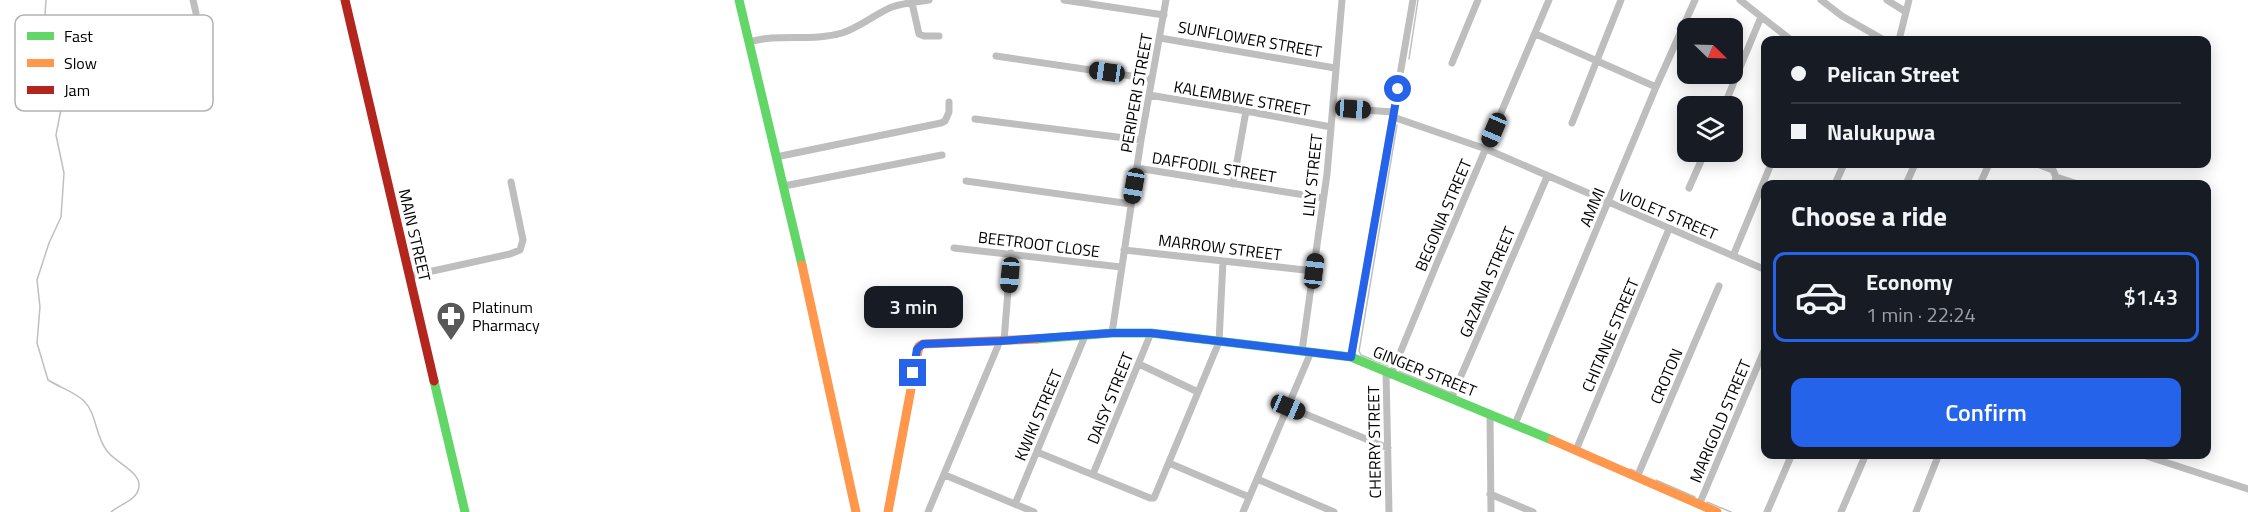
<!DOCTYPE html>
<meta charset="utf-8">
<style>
body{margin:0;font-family:"Titillium Web",sans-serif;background:#242831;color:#f1f3f6;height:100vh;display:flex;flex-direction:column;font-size:22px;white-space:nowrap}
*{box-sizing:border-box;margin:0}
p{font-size:20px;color:#9ea1a6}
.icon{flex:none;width:33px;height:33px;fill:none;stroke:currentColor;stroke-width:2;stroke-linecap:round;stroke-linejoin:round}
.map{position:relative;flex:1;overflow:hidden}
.sheet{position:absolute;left:1761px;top:180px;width:450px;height:279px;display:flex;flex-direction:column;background:#171b24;border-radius:12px;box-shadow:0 3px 15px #0003}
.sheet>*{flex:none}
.guide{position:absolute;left:1761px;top:36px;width:450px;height:132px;border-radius:12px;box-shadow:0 3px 15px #0003;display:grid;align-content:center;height:132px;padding:0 30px;background:#171b24}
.needle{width:39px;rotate:113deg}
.tools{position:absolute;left:1677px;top:18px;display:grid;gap:12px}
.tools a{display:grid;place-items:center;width:66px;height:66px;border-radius:12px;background:#171b24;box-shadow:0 3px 15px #0003;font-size:30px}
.end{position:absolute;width:27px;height:27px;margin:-14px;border:8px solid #2563eb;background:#fff;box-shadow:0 0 0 3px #fff}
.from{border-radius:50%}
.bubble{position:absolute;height:42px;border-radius:12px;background:#171b24;box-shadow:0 3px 15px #0003;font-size:20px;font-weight:600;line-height:42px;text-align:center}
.car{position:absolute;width:18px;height:36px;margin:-18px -9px;border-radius:8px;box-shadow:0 0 4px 2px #0007;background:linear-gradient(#222 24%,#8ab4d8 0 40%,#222 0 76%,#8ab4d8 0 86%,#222 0)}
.guide b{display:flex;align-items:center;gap:21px;height:57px;font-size:22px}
.guide b+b{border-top:2px solid #363941}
.guide i{width:15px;height:15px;background:#f1f3f6}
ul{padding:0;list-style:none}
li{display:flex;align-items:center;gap:18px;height:90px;margin:0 12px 9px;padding:0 18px;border:3px solid transparent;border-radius:12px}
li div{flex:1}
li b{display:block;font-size:22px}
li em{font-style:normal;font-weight:600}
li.active{border-color:#2563eb}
li>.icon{width:54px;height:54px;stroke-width:1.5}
h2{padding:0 30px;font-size:27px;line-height:72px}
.cta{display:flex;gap:12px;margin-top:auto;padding:12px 30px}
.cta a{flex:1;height:69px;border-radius:12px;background:#2563eb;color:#fff;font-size:24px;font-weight:600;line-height:69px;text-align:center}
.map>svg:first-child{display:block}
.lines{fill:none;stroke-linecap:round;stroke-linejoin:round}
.stream{stroke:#bfbfbf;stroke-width:1.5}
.street{stroke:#bebebe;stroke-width:7}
.fast{stroke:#63d668;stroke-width:9}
.slow{stroke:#ff974d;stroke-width:9}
.jam{stroke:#b3261e;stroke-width:9}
.route{stroke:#2563eb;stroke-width:8}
.labels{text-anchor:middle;stroke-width:6;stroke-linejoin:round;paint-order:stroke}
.street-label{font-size:16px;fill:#000;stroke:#fff}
.poi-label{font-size:16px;fill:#000;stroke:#fff;text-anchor:start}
.key{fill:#fff;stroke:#b2b2b2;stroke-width:1.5}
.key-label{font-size:16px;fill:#000}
</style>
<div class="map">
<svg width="2248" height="512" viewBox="0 0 2248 512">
<rect width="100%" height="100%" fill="#fff"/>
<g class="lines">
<path class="stream" d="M 46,0 L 43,44 L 46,58 L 63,99 L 56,135 L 64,173 L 61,217 L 49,243 L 37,280 L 40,307 L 37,343 L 48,380 C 59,387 75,392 84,401 C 97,414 95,436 107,451 C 115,462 138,471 139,484 C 140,500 120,504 111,512
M 1409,59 L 1418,0
M 1388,366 L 1361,355 L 1359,351 L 1397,125
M 1399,371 L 1451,393
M 1630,469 L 1635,471
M 1656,480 L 1695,497
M 1707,502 L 1731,512"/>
<path class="street" d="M 193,0 L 196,13
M 1064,0 L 1164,15
M 1740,0 L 1791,40
M 1821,0 L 1842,16 L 1884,40
M 1887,0 L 1906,12
M 912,3 L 919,34 L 924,36 L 939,36
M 1536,34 L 1656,87
M 1160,38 L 1335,68
M 1899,40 L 1909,0
M 749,42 C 779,33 811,42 842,33 C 860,27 875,14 892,7 C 903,3 917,2 929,0
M 996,56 L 1152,79
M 1452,63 L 1478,0
M 1149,95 L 1246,111 L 1331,127
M 1724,106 L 1761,17
M 1333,108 L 1394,112
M 1393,117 L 1486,149 L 1766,270
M 975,119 L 1141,140
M 1572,123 L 1621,0
M 776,157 L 941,123 L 945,121 L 949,112 L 949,102
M 2037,164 L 2053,170 L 2056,177 L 2054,184
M 1137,168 L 1323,198
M 2056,177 L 2078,184
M 966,181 L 1131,204
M 1233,184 L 1246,111
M 1835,184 L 1844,164
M 1906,184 L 1915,164
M 1980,184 L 1989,164
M 784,186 L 942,155
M 1689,188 L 1705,152
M 954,248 L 1121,267
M 1124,250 L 1314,271
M 1733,256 L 1771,164
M 410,276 L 510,254 L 520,250 L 523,240 L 511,182
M 1112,333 L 1141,140 L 1166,0
M 1004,341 L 1011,253
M 1302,351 L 1327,174 L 1342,0
M 1351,357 L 1413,0
M 1139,364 L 1198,392
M 1386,372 L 1389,512
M 1391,375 L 1437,263 L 1549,0
M 1451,399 L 1547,177
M 1288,407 L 1388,448
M 1490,414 L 1491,512
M 1515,424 L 1656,87 L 1695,0
M 1576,450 L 1669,229
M 1037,452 L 1150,498 L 1154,498 L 1219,342 L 1223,261
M 2140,454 L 2248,489
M 1169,463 L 1249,497
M 1093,474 L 1151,333
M 945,475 L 1034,512
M 1637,477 L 1719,286
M 1257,479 L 1334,512
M 1490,494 L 1533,512
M 1015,504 L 1085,336
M 1699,505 L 1766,346
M 928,512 L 1000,341
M 1243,512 L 1311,352
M 1767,512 L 1792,454
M 1841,512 L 1866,454
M 1916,512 L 1939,454"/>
<path class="fast" d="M 739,0 L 802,265
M 1037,339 L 1112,333 L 1151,333 L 1351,357 L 1552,440
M 434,381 L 465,512"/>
<path class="slow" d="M 802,265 L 856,512
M 1552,440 L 1717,512
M 888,512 L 919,346 L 923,344 L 1037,339"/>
<path class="jam" d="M 345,0 L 434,381"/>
</g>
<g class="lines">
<path class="route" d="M 913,373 L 917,349 L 923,344 L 1000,341 L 1112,333 L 1151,333 L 1351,357 L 1398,89"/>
</g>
<defs>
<g id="pharmacy-pin" transform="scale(1.5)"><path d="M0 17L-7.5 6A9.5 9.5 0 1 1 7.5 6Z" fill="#595959" stroke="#fff"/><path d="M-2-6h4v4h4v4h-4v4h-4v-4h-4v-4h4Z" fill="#fff"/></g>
</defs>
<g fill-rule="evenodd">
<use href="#pharmacy-pin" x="451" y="316"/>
</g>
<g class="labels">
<g class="street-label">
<text transform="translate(1250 39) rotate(10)" y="6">SUNFLOWER STREET</text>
<text transform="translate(1136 93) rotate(-80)" y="6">PERIPERI STREET</text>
<text transform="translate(1242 98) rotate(10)" y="6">KALEMBWE STREET</text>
<text transform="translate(1214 167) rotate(9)" y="6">DAFFODIL STREET</text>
<text transform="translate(1312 175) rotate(-84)" y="6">LILY STREET</text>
<text transform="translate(1592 207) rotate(-67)" y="6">AMMI</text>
<text transform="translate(1668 214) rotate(23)" y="6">VIOLET STREET</text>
<text transform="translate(1443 215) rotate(-67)" y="6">BEGONIA STREET</text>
<text transform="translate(415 235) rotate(77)" y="6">MAIN STREET</text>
<text transform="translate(1039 244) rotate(7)" y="6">BEETROOT CLOSE</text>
<text transform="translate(1220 247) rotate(7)" y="6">MARROW STREET</text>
<text transform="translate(1487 282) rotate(-67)" y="6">GAZANIA STREET</text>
<text transform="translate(1610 335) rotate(-67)" y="6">CHITANJE STREET</text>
<text transform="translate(1425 371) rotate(22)" y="6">GINGER STREET</text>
<text transform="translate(1666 376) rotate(-67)" y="6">CROTON</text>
<text transform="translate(1110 398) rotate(-68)" y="6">DAISY STREET</text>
<text transform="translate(1038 415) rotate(-67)" y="6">KWIKI STREET</text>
<text transform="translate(1720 421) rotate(-67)" y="6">MARIGOLD STREET</text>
<text transform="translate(1374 442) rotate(-91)" y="6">CHERRY STREET</text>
</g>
<g class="poi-label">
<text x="472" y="313">Platinum<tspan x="472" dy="18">Pharmacy</tspan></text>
</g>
</g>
<rect x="15" y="15" width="198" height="96" rx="9" class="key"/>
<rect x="27" y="32" width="27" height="8" fill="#63d668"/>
<rect x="27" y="59" width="27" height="8" fill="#ff974d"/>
<rect x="27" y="86" width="27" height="8" fill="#b3261e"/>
<g class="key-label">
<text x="64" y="42">Fast</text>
<text x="64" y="69">Slow</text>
<text x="64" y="96">Jam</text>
</g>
</svg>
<div class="tools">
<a><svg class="needle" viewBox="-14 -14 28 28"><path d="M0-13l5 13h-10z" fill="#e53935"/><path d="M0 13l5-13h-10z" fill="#9ea1a6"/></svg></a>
<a><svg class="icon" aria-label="layers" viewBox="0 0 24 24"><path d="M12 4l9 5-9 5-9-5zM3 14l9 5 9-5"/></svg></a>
</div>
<i class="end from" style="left:1398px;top:89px"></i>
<i class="end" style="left:913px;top:373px"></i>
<div class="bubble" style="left:864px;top:286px;width:99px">3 min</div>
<i class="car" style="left:1107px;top:72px;rotate:278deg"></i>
<i class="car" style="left:1353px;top:109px;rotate:94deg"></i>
<i class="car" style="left:1494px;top:130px;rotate:203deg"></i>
<i class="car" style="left:1134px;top:186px;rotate:190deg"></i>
<i class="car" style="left:1314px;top:271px;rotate:7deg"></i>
<i class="car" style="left:1010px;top:275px;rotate:185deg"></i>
<i class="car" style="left:1288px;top:407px;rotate:113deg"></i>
<div class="guide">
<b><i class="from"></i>Pelican Street</b>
<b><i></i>Nalukupwa</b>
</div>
<section class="sheet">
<h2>Choose a ride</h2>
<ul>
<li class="active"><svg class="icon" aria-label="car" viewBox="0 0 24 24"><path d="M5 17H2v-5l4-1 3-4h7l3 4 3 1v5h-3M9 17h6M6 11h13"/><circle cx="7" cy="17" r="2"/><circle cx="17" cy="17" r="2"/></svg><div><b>Economy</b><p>1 min · 22:24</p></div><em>$1.43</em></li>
</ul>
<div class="cta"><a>Confirm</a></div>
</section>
</div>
